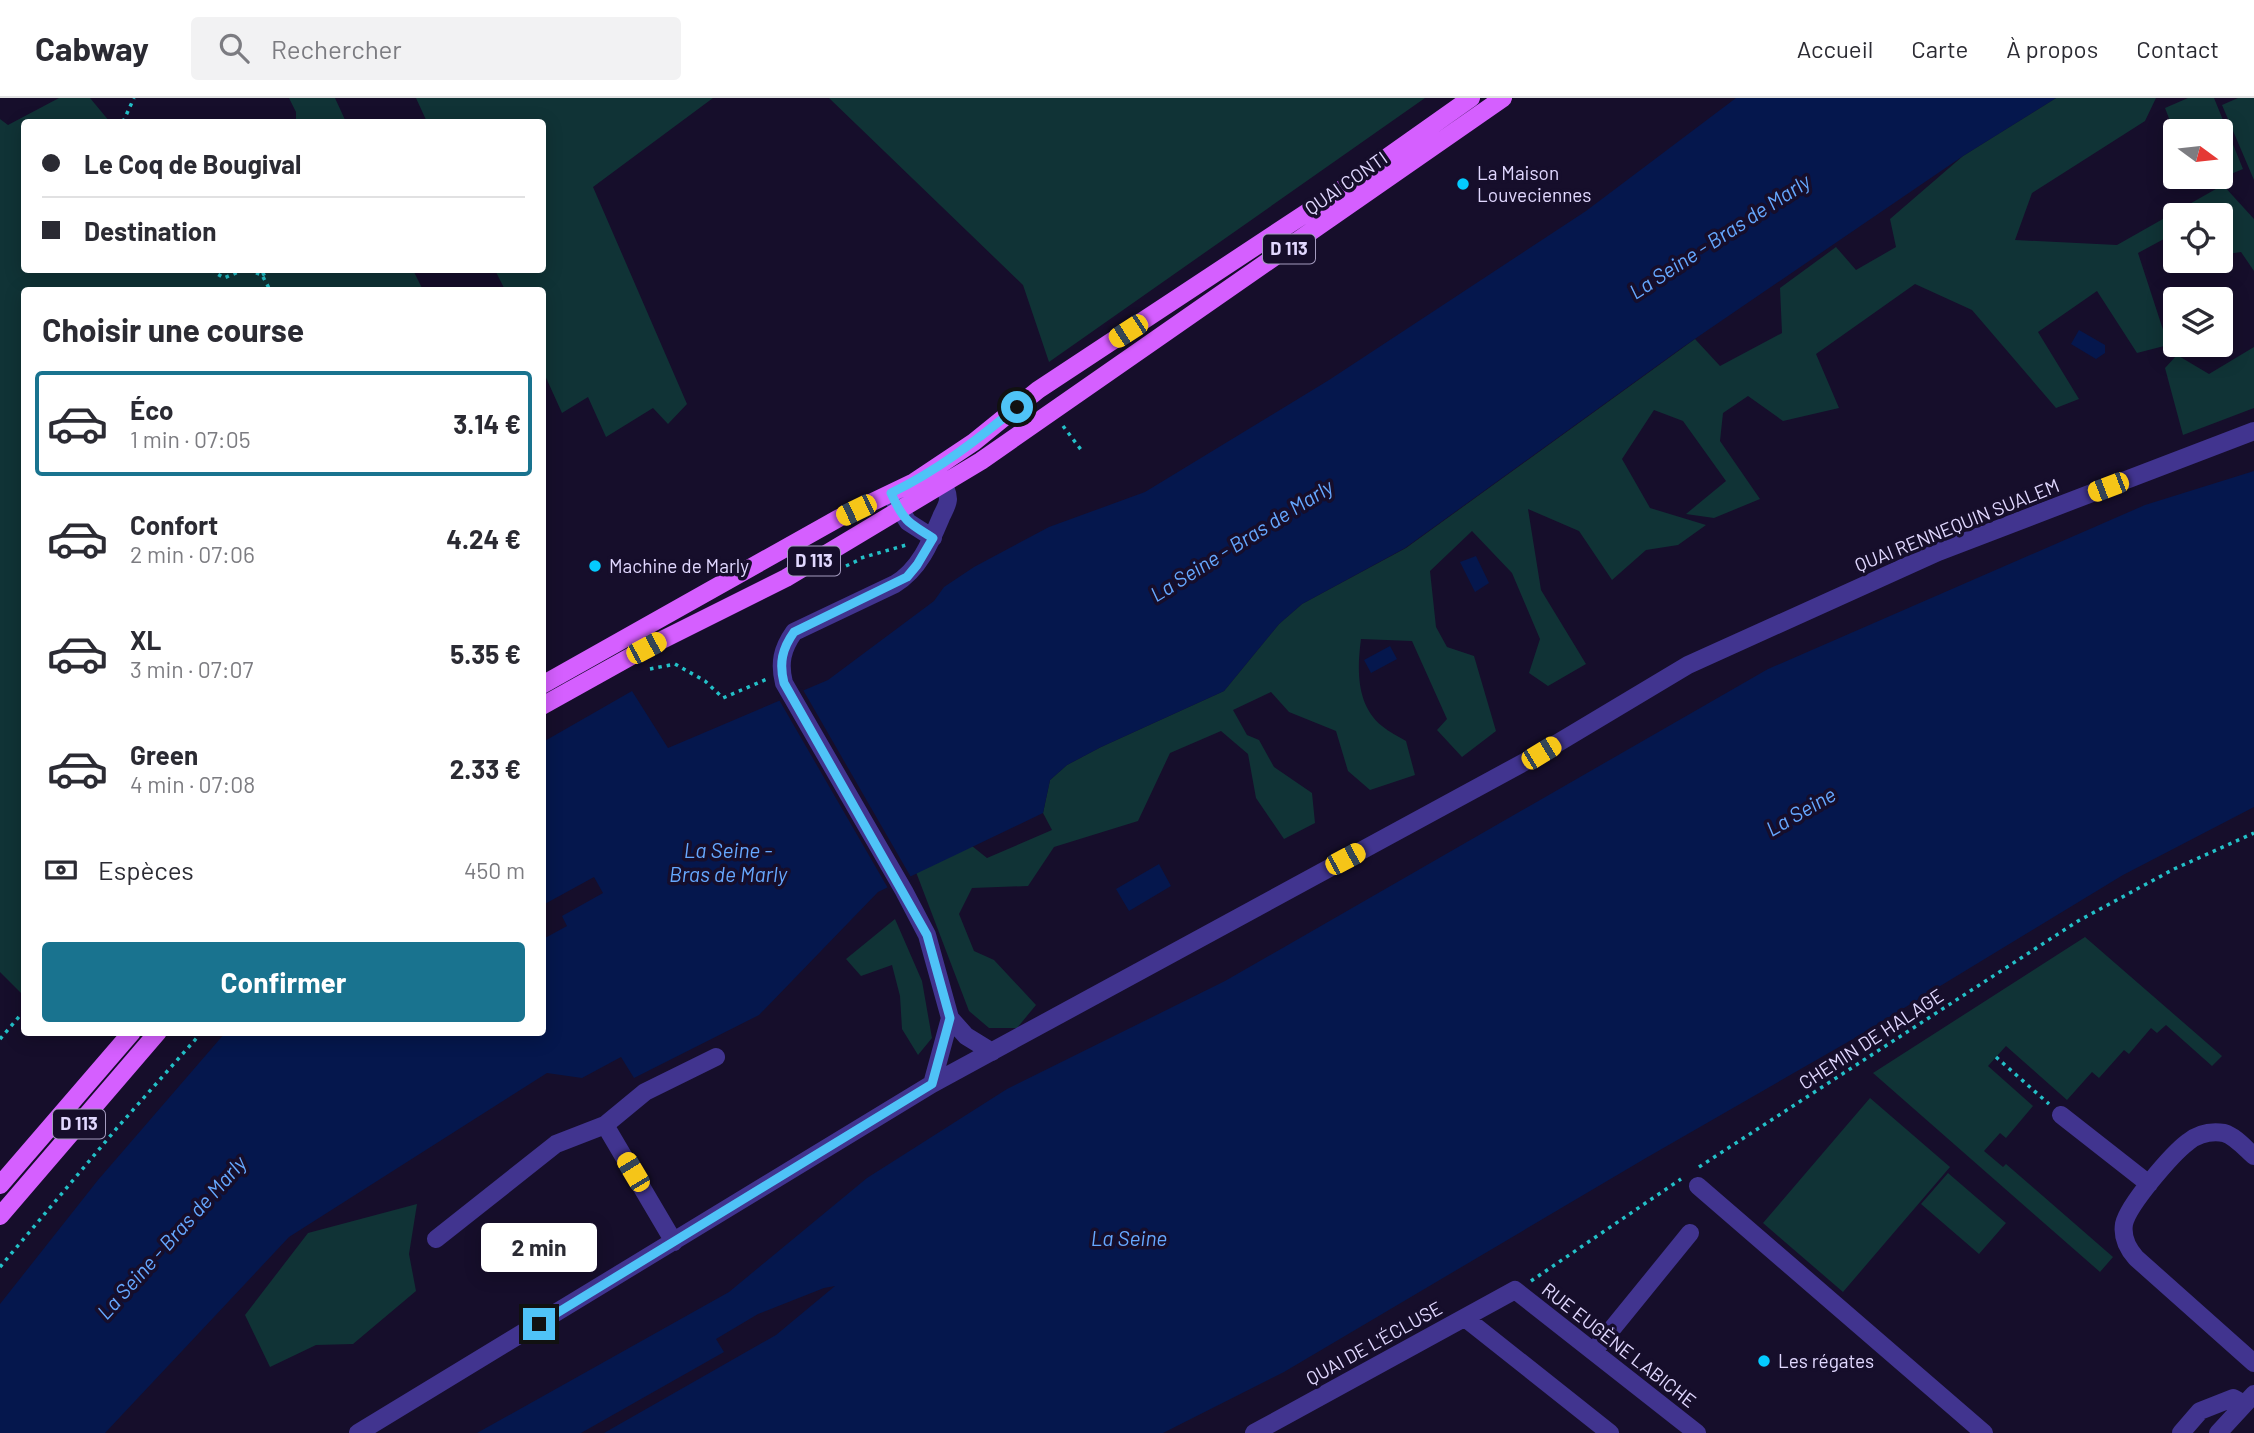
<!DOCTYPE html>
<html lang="fr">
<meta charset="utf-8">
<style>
body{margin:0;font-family:Barlow,sans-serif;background:#f2f2f3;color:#2b2b33;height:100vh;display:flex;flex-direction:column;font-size:26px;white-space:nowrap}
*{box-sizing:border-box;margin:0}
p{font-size:23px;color:#7c7c81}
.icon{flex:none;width:38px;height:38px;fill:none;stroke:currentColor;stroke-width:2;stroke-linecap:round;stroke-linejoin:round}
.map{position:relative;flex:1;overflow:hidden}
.details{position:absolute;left:21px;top:189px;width:525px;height:749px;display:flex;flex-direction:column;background:#fff;border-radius:7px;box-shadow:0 4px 18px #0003}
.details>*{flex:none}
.top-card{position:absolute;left:21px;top:21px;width:525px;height:154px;border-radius:7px;box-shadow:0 4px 18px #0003;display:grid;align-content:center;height:154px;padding:0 21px;background:#fff}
.needle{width:46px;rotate:105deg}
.buttons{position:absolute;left:2163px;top:21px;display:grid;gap:14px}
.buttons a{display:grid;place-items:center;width:70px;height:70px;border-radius:7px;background:#fff;box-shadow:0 4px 18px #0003;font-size:35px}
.end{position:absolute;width:32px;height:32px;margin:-16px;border:9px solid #4fc3f7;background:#111;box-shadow:0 0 0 4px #111}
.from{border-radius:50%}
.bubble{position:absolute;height:49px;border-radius:7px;background:#fff;box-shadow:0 4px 18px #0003;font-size:23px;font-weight:700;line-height:49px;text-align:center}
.car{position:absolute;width:21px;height:42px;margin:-21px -10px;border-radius:9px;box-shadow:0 0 5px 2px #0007;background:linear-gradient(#f5c518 24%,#345 0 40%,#f5c518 0 76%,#345 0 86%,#f5c518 0)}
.top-card b{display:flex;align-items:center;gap:24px;height:66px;font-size:26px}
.top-card b+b{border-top:2px solid #e1e1e2}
.top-card i{width:18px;height:18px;background:#2b2b33}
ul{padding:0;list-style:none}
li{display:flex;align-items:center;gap:21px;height:105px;margin:0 14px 10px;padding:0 7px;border:4px solid transparent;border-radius:7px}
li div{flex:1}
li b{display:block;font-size:26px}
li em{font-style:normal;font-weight:700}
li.active{border-color:#19738f}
li>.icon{width:63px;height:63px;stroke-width:1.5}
h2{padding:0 21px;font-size:32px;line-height:84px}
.pay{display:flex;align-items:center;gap:18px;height:77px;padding:0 21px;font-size:26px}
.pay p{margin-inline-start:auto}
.cta{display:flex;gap:14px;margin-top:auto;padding:14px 21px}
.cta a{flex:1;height:80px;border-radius:7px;background:#19738f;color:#fff;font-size:28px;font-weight:700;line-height:80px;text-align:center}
header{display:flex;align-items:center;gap:42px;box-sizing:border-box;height:98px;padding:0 35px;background:#fff;border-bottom:2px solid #e1e1e2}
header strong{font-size:33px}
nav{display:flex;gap:38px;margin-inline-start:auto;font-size:24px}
.search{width:490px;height:63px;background:#f2f2f3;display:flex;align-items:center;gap:18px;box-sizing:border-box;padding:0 24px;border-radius:7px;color:#7c7c81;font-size:26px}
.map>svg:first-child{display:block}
.green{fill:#103336}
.water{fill:#05174d}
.pier{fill:#160e2b}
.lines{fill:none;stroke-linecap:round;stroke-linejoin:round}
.path{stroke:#23c0c8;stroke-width:3.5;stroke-dasharray:3.5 5;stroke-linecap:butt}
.minor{stroke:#41348f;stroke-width:18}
.major{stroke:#d55fff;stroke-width:18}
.route{stroke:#4fc3f7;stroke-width:9}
.poi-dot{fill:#04cbff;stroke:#160e2b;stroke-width:2.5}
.labels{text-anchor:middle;stroke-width:7;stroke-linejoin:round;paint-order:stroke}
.shield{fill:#160e2b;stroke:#a49bbf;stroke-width:2}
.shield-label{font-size:18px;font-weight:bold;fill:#e1d8ff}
.poi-label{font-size:19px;fill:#e1d8ff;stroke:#160e2b;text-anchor:start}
.street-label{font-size:19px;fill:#e1d8ff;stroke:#160e2b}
.water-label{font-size:21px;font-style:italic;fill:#66a8ff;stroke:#160e2b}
</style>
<header>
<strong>Cabway</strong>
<div class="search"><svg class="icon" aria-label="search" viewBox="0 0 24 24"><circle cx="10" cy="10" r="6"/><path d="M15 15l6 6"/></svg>Rechercher</div>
<nav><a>Accueil</a><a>Carte</a><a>À propos</a><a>Contact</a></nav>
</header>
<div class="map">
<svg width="2254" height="1335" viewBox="0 0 2254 1335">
<rect width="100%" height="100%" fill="#160e2b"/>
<path class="green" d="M 59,0 L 90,0 L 110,24 L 24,24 L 24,172 L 413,172 L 423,192 L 24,192 L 24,891 L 21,895 L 0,874 L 0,21 L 8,27 Z
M 289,0 L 335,0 L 346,24 L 296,24 L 296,14 Z
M 416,0 L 713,0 L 593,89 L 687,306 L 668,326 L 653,310 L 606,339 L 588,299 L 562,315 L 543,273 L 542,192 L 505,192 L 495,172 L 542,172 L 542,24 L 427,24 Z
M 829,0 L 1425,0 L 1049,264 L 1023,187 Z
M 2056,0 L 2156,0 L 2145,23 L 2032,95 L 2015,142 L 2117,147 L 2223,87 L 2254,121 L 2254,173 L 2241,154 L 2221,157 L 2221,117 L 2175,117 L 2175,135 L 2138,155 L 2168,247 L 2137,255 L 2097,193 L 2038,234 L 2079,301 L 2056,310 L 1972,212 L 1915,186 L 1816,256 L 1839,310 L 1783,323 L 1748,298 L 1723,315 L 1720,343 L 1760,401 L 1714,420 L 1686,416 L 1726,383 L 1683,323 L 1654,312 L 1622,361 L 1650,410 L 1706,427 L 1678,447 L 1646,452 L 1612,482 L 1579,433 L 1528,411 L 1541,492 L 1586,566 L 1548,588 L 1529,575 L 1540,541 L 1512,475 L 1472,433 L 1430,473 L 1436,529 L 1447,549 L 1474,558 L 1496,633 L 1462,659 L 1437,632 L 1447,621 L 1412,543 L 1361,541 C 1357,571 1356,607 1382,628 C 1389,634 1398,638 1406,643 L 1415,677 L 1370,692 L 1348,673 L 1336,633 L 1289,614 L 1271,594 L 1233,612 L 1247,637 L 1259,642 L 1274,669 L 1312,695 L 1315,725 L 1284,741 L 1256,700 L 1248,656 L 1221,633 L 1170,655 L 1138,723 L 1054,749 L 1028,788 L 972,790 L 959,816 L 974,853 L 994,862 L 1036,907 L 1017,930 L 989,930 L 969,913 L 916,774 L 972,748 L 987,760 L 1052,732 L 1043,715 L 1050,682 L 1067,667 L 1101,649 L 1224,593 L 1279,526 L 1302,506 L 1406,450 L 1695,241 L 1720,268 L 1782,235 L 1780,190 L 1836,149 L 1856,172 L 1896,149 L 1890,121 L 1963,58 Z
M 2188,0 L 2214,0 L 2243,71 L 2197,90 L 2193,79 L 2221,79 L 2221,33 L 2175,33 L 2175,36 L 2165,10 Z
M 2238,0 L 2254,0 L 2254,82 L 2222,7 Z
M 2254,249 L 2254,310 L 2183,337 L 2165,270 L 2177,257 L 2209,276 Z
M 895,821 L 922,883 L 932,940 L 918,957 L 902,931 L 900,898 L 892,867 L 861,878 L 846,861 Z
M 2085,839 L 2222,958 L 2212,968 L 2166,927 L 2157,935 L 2151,930 L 2129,956 L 2124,952 L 2099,980 L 2092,974 L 2067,1002 L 2006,948 L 1988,968 L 2033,1008 L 2006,1040 L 2000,1035 L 1984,1053 L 2003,1069 L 2006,1066 L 2113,1159 L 2100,1174 L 1873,975 Z
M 1870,1000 L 1950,1069 L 1843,1194 L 1763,1125 Z
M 1948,1075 L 2006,1125 L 1979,1156 L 1921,1106 Z
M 417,1106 L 409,1156 L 416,1193 L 353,1246 L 316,1247 L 270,1269 L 245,1217 L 308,1135 Z"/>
<path class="water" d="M 1736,0 L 2056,0 L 1963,58 L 1683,249 L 1405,450 L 1302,506 L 1279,526 L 1224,593 L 1101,649 L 1067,667 L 1050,682 L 1043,715 L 878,794 L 759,917 L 634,980 L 621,959 L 582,980 L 547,975 L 289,1139 L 105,1335 L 0,1335 L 0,1206 L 98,1082 L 225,935 L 542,934 L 543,837 L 545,840 L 567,828 L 562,818 L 603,795 L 594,779 L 543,807 L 543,644 L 632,593 L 668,650 L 828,582 L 934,503 L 944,489 L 974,469 L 1049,429 L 1145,394 L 1329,282 L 1586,113 Z
M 2079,232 L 2105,247 L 2105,255 L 2096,261 L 2071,246 Z
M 2254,373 L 2254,709 L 2123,777 L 1853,941 L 1646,1060 L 1284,1274 L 1163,1335 L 604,1335 L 776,1237 L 835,1188 L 824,1190 L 758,1216 L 716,1241 L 724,1254 L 581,1335 L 477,1335 L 729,1194 L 867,1080 L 1007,991 L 1225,883 L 1768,571 L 2145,407 Z
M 1476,458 L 1489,485 L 1475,494 L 1460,464 Z
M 1390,548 L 1397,561 L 1371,575 L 1364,562 Z
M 1159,766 L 1171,788 L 1129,813 L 1116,791 Z"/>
<path class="pier" d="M 802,590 L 912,781 L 889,792 L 778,600 Z"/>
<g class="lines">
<path class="path" d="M 123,24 L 134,0
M 211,172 L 224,180 L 243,172
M 248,172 L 262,177 L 270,192
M 262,177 L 271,172
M 1063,328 L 1082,353
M 861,460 L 906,447
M 846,468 L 861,461
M 650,571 L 675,566 L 705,583 L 723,600 L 767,581
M 0,941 L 24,913
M 1996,959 L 2049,1006
M 1699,1069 L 2078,823 L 2174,771 L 2254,735
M 0,1169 L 117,1030 L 202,934
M 1531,1183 L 1681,1081"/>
<path class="minor" d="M 937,376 C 942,383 948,392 948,401 C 948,406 944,413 942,417 C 931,443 920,471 895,486 L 794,534 C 782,551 779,565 784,585 L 904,793 L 927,837 L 950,920 L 966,938 L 992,954
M 892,399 L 908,424 L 933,440
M 932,986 L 950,920
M 2061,1017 L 2149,1086
M 605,1027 L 674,1144
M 2254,1058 C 2246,1051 2235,1038 2224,1035 C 2211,1033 2198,1036 2188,1044 C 2172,1056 2128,1107 2124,1126 C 2122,1139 2127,1150 2136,1160 L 2254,1265
M 1698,1088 L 1984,1335
M 436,1141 L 556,1046 L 605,1027 L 645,994 L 716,959
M 1465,1220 L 1610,1335
M 1594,1253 L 1690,1135
M 358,1335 L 932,986 L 1541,655 L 1688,567 L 1938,454 L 2254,333
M 1254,1335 L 1515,1192 L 1697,1335
M 2181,1335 L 2200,1313 L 2233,1300 L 2244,1306
M 2218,1335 L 2254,1296"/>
<path class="major" d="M 542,587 L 839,420 L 914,384 L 974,344 L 1038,292 L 1335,96 L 1471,0
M 542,608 L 646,550 L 786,480 L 981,363 L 1503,0
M 0,1087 L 132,934
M 0,1118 L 158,934"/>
</g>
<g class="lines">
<path class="route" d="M 539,1226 L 932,986 L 950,920 L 927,837 L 784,585 C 779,565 782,551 794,534 L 907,479 L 917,467 L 933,440 C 908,425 903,422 891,395 C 937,373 977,342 1017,309"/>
</g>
<g class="poi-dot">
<circle cx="1463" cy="86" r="7"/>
<circle cx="595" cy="468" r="7"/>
<circle cx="1764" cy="1263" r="7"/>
</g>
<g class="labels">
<g class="shield">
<rect x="1263" y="136.5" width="52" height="29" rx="5"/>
<rect x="788" y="448.5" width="52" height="29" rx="5"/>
<rect x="53" y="1011.5" width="52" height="29" rx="5"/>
</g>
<g class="shield-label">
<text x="1289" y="157">D 113</text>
<text x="814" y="469">D 113</text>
<text x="79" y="1032">D 113</text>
</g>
<g class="poi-label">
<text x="1477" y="82">La Maison<tspan x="1477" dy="22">Louveciennes</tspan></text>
<text x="609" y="475">Machine de Marly</text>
<text x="1778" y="1270">Les régates</text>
</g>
<g class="street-label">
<text transform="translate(1346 85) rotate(-35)" y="7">QUAI CONTI</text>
<text transform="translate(1957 427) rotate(-22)" y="7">QUAI RENNEQUIN SUALEM</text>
<text transform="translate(1871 941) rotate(-33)" y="7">CHEMIN DE HALAGE</text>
<text transform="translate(1374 1245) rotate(-29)" y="7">QUAI DE L'ÉCLUSE</text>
<text transform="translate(1619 1247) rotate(38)" y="7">RUE EUGÈNE LABICHE</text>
</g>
<g class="water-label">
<text transform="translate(1720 139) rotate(-33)" y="7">La Seine - Bras de Marly</text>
<text transform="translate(1242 443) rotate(-32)" y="7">La Seine - Bras de Marly</text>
<text transform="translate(1801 714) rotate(-30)" y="7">La Seine</text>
<text x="728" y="760">La Seine -<tspan x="728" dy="24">Bras de Marly</tspan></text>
<text transform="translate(172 1140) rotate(-48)" y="7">La Seine - Bras de Marly</text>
<text x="1129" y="1148">La Seine</text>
</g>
</g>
</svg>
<div class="buttons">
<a><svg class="needle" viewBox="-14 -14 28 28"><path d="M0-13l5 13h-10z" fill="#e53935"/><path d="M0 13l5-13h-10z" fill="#7c7c81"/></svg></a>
<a><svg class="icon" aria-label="locate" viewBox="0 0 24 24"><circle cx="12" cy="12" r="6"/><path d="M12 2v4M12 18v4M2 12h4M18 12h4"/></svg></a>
<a><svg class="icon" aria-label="layers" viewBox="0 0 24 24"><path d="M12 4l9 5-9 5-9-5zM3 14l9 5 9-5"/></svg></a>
</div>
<i class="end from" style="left:1017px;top:309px"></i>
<i class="end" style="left:539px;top:1226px"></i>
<div class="bubble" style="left:481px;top:1125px;width:116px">2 min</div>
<i class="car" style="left:1128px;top:233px;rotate:237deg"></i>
<i class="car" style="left:2108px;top:389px;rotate:249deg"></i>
<i class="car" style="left:856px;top:412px;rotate:244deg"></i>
<i class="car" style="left:646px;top:550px;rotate:62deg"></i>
<i class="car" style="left:1541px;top:655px;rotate:59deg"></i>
<i class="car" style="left:1345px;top:761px;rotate:62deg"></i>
<i class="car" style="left:633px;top:1074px;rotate:329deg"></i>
<div class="top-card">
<b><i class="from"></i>Le Coq de Bougival</b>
<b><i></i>Destination</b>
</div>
<section class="details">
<h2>Choisir une course</h2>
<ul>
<li class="active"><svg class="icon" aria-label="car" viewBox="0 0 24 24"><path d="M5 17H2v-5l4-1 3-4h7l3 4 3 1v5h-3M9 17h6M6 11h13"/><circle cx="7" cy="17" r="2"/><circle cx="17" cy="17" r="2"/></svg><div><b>Éco</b><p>1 min · 07:05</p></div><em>3.14 €</em></li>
<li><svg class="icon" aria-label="car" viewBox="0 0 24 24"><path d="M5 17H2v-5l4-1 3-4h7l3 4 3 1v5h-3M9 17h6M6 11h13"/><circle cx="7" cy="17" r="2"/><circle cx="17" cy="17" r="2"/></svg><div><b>Confort</b><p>2 min · 07:06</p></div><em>4.24 €</em></li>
<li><svg class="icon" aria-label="car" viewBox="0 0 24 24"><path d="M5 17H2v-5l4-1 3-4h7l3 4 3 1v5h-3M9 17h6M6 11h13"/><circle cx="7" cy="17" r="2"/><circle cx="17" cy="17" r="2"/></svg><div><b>XL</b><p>3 min · 07:07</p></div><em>5.35 €</em></li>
<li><svg class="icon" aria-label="car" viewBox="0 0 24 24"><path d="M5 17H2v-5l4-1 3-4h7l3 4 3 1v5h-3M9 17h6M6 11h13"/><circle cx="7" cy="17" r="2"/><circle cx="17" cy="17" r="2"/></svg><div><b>Green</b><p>4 min · 07:08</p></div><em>2.33 €</em></li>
</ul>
<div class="pay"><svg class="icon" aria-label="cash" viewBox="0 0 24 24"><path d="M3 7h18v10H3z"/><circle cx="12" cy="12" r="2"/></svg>Espèces<p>450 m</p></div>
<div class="cta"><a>Confirmer</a></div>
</section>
</div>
